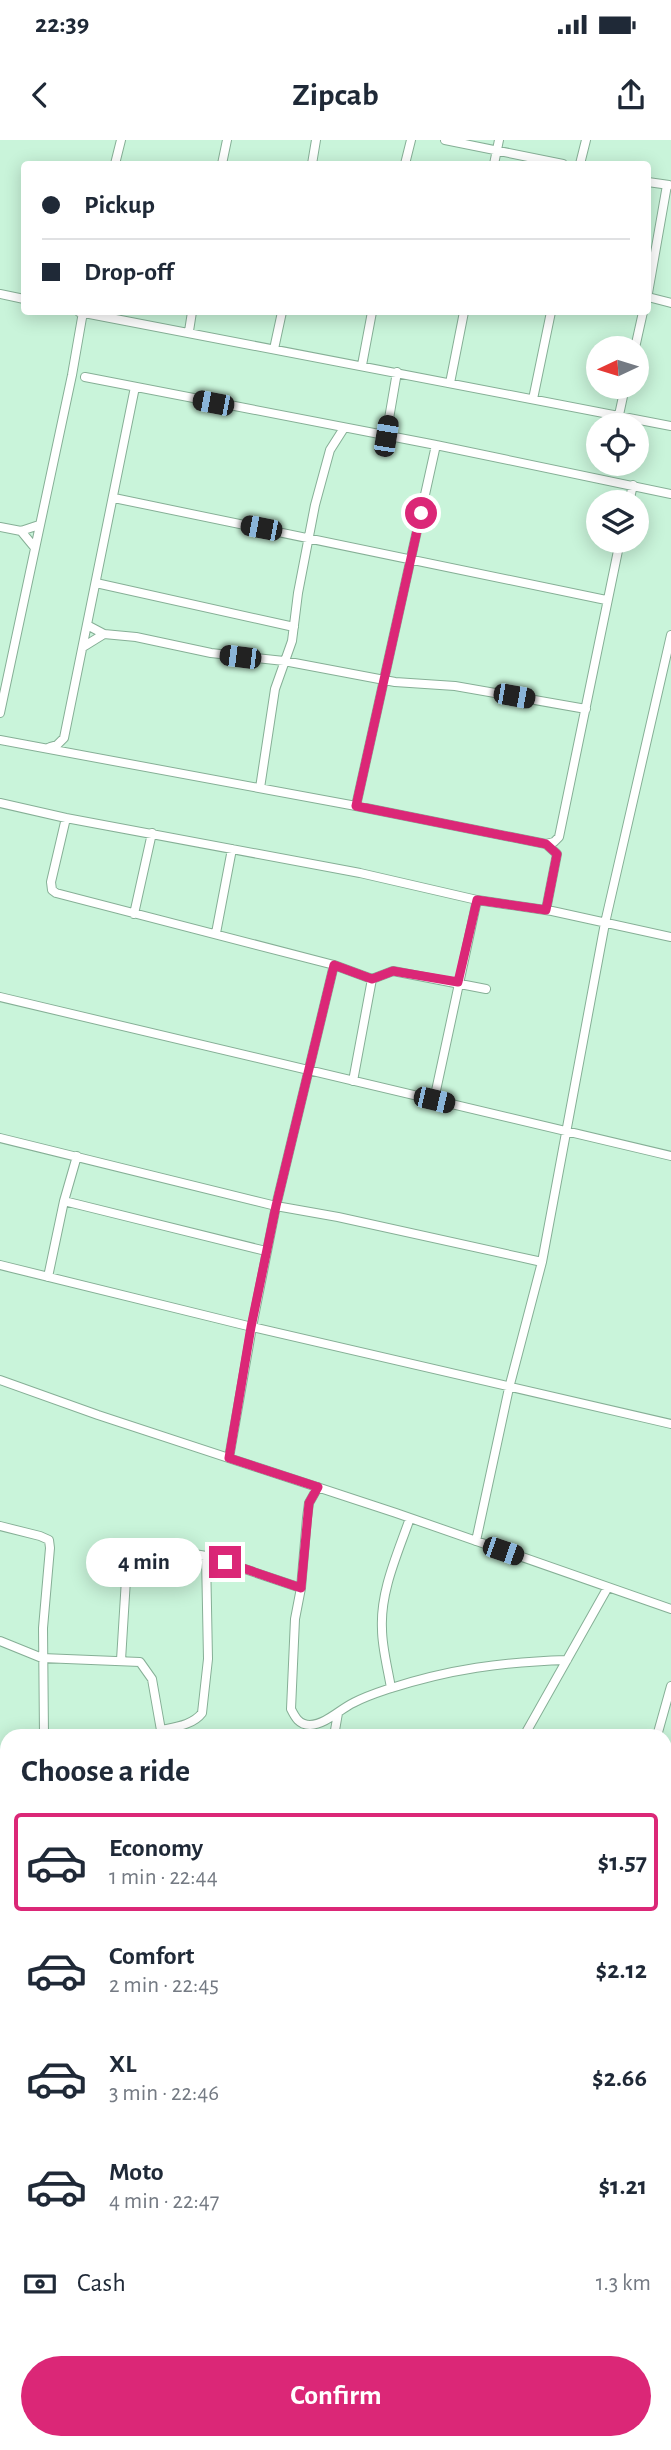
<!DOCTYPE html>
<meta charset="utf-8">
<style>
body{margin:0;font-family:"Alegreya Sans",sans-serif;background:#f6f6f7;color:#1f2937;height:100vh;display:flex;flex-direction:column;font-size:26px;white-space:nowrap}
*{box-sizing:border-box;margin:0}
p{font-size:23px;color:#747a83}
.icon{flex:none;width:38px;height:38px;fill:none;stroke:currentColor;stroke-width:2;stroke-linecap:round;stroke-linejoin:round}
.map{position:relative;flex:1;overflow:hidden}
.drawer{position:absolute;left:0px;top:1589px;width:672px;height:721px;display:flex;flex-direction:column;background:#fff;border-radius:21px 21px 0 0;box-shadow:0 4px 18px #0003}
.drawer>*{flex:none}
.hud{position:absolute;left:21px;top:21px;width:630px;height:154px;border-radius:7px;box-shadow:0 4px 18px #0003;display:grid;align-content:center;height:154px;padding:0 21px;background:#fff}
.needle{width:46px;rotate:266deg}
.tools{position:absolute;left:586px;top:196px;display:grid;gap:14px}
.tools a{display:grid;place-items:center;width:63px;height:63px;border-radius:50%;background:#fff;box-shadow:0 4px 18px #0003;font-size:35px}
.end{position:absolute;width:32px;height:32px;margin:-16px;border:9px solid #db2777;background:#fff;box-shadow:0 0 0 4px #fff}
.from{border-radius:50%}
.bubble{position:absolute;height:49px;border-radius:24px;background:#fff;box-shadow:0 4px 18px #0003;font-size:23px;font-weight:600;line-height:49px;text-align:center}
.car{position:absolute;width:21px;height:42px;margin:-21px -10px;border-radius:9px;box-shadow:0 0 5px 2px #0007;background:linear-gradient(#222 24%,#8ab4d8 0 40%,#222 0 76%,#8ab4d8 0 86%,#222 0)}
.hud b{display:flex;align-items:center;gap:24px;height:66px;font-size:26px}
.hud b+b{border-top:2px solid #e0e1e3}
.hud i{width:18px;height:18px;background:#1f2937}
ul{padding:0;list-style:none}
li{display:flex;align-items:center;gap:21px;height:98px;margin:0 14px 10px;padding:0 7px;border:4px solid transparent;border-radius:7px}
li div{flex:1}
li b{display:block;font-size:26px}
li em{font-style:normal;font-weight:600}
li.selected{border-color:#db2777}
li>.icon{width:63px;height:63px;stroke-width:1.5}
h2{padding:0 21px;font-size:32px;line-height:84px}
.pay{display:flex;align-items:center;gap:18px;height:77px;padding:0 21px;font-size:26px}
.pay p{margin-inline-start:auto}
.button{display:flex;gap:14px;margin-top:auto;padding:14px 21px}
.button a{flex:1;height:80px;border-radius:42px;background:#db2777;color:#fff;font-size:28px;font-weight:600;line-height:80px;text-align:center}
.status{display:flex;justify-content:space-between;align-items:center;height:49px;padding:0 35px;background:#fff;direction:ltr}
.status svg{height:19px;fill:currentColor}
header{display:flex;justify-content:space-between;align-items:center;height:91px;padding:0 21px;background:#fff;font-size:32px;font-weight:600}
.map>svg:first-child{display:block}
.lines{fill:none;stroke-linecap:round;stroke-linejoin:round}
.street-casing{stroke:#86af96;stroke-width:10}
.street{stroke:#fff;stroke-width:8}
.route{stroke:#db2777;stroke-width:9}
</style>
<div class="status"><b>22:39</b><svg viewBox="0 0 49 12"><path d="M0 12V9h3v3zM5 12V6h3v6zM10 12V3h3v9zM15 12V0h3v12zM26 1h20v11H26zM47 4h2v5h-2z"/></svg></div>
<header><svg class="icon" aria-label="back" viewBox="0 0 24 24"><path d="M15 5l-7 7 7 7"/></svg>Zipcab<svg class="icon" aria-label="share" viewBox="0 0 24 24"><path d="M12 15V3M7 8l5-5 5 5M5 13v7h14v-7"/></svg></header>
<div class="map">
<svg width="671" height="2310" viewBox="0 0 671 2310">
<rect width="100%" height="100%" fill="#c9f4da"/>
<g class="lines">
<g class="street-casing">
<path id="street" d="M 445,0 L 563,24
M 115,24 L 121,0
M 222,24 L 227,0
M 312,24 L 316,0
M 405,24 L 411,0
M 494,24 L 499,0
M 580,24 L 586,0
M 648,42 L 669,45
M 648,153 L 667,45
M 0,154 L 24,159
M 648,157 L 671,163
M 79,172 L 671,286
M 189,191 L 192,172
M 635,208 L 643,172
M 274,209 L 282,172
M 362,225 L 372,172
M 85,237 L 436,305 L 671,354
M 450,243 L 464,172
M 533,259 L 551,172
M 619,275 L 625,247
M 386,296 L 397,232
M 114,358 L 606,460
M 629,362 L 633,345
M 0,387 L 21,391 L 39,385
M 21,391 L 35,408
M 96,443 L 294,487
M 87,485 L 104,494 L 136,497 L 211,513 L 284,521 L 395,542 L 455,546 L 586,569
M 83,507 L 104,494
M 0,573 L 72,235 L 83,172
M 0,600 L 356,666 L 546,704
M 50,607 L 57,605 L 64,598 L 135,247
M 260,648 L 275,549 L 292,501 L 298,453 L 315,365 L 330,310 L 344,288
M 0,663 L 66,678 L 360,733 L 477,760 L 552,771 L 671,797
M 356,666 L 436,305
M 66,678 L 51,742 L 52,750 L 56,753 L 334,825 L 372,839 L 393,831 L 486,849
M 546,770 L 557,714 L 546,704 L 554,702 L 559,697 L 620,401
M 134,774 L 152,693
M 216,793 L 232,709
M 0,857 L 671,1016
M 353,941 L 372,839
M 434,960 L 477,760
M 0,998 L 276,1066 L 338,1077 L 542,1122
M 64,1061 L 266,1111
M 0,1125 L 252,1187 L 671,1284
M 48,1137 L 64,1061 L 77,1016
M 0,1240 L 98,1275 L 396,1373 L 671,1469
M 229,1318 L 252,1187 L 276,1066 L 334,825
M 318,1347 L 309,1363 L 307,1378 L 301,1448 L 295,1479 L 291,1569 C 295,1577 299,1585 310,1585 C 326,1584 339,1570 353,1563 C 364,1557 376,1553 388,1549 C 450,1529 502,1522 567,1520
M 0,1386 L 40,1396 L 49,1400 L 50,1408 L 43,1488 L 44,1596
M 476,1401 L 509,1248 L 542,1122 L 605,783 L 671,495
M 0,1501 L 42,1518 L 140,1522 L 152,1539 L 162,1596
M 121,1520 L 128,1407 L 131,1403 L 206,1416 L 301,1448
M 391,1548 C 388,1529 382,1508 382,1489 C 380,1451 398,1413 410,1378
M 161,1590 C 175,1587 193,1585 202,1573 L 208,1519 L 206,1416
M 334,1596 L 338,1573
M 524,1596 L 608,1447
M 657,1596 L 671,1546
M 0,1672 L 7,1672
M 665,1836 L 671,1838
M 0,1857 L 7,1854
M 665,1937 L 671,1935
M 665,2057 L 671,2058
M 0,2092 L 7,2092
M 3,2163 L 7,2194
M 665,2207 L 671,2206
M 7,2210 L 5,2217 L 7,2232
M 605,2303 L 608,2310
M 20,2310 L 20,2303
M 113,2310 L 117,2303
M 155,2310 L 156,2303
M 270,2310 L 271,2303
M 382,2310 L 382,2303
M 469,2310 L 471,2303
M 646,2310 L 646,2303"/>
</g>
<use href="#street" class="street"/>
</g>
<g class="lines">
<path class="route" d="M 225,1422 L 301,1448 L 309,1363 L 318,1347 L 229,1318 L 251,1187 L 276,1066 L 334,825 L 372,839 L 393,831 L 458,842 L 477,760 L 546,770 L 557,714 L 546,704 L 356,666 L 421,373"/>
</g>
</svg>
<div class="tools">
<a><svg class="needle" viewBox="-14 -14 28 28"><path d="M0-13l5 13h-10z" fill="#e53935"/><path d="M0 13l5-13h-10z" fill="#747a83"/></svg></a>
<a><svg class="icon" aria-label="locate" viewBox="0 0 24 24"><circle cx="12" cy="12" r="6"/><path d="M12 2v4M12 18v4M2 12h4M18 12h4"/></svg></a>
<a><svg class="icon" aria-label="layers" viewBox="0 0 24 24"><path d="M12 4l9 5-9 5-9-5zM3 14l9 5 9-5"/></svg></a>
</div>
<i class="end from" style="left:421px;top:373px"></i>
<i class="end" style="left:225px;top:1422px"></i>
<div class="bubble" style="left:86px;top:1398px;width:116px">4 min</div>
<i class="car" style="left:213px;top:263px;rotate:281deg"></i>
<i class="car" style="left:386px;top:296px;rotate:9deg"></i>
<i class="car" style="left:261px;top:388px;rotate:281deg"></i>
<i class="car" style="left:240px;top:517px;rotate:277deg"></i>
<i class="car" style="left:514px;top:556px;rotate:100deg"></i>
<i class="car" style="left:434px;top:960px;rotate:103deg"></i>
<i class="car" style="left:503px;top:1411px;rotate:109deg"></i>
<div class="hud">
<b><i class="from"></i>Pickup</b>
<b><i></i>Drop-off</b>
</div>
<section class="drawer">
<h2>Choose a ride</h2>
<ul>
<li class="selected"><svg class="icon" aria-label="car" viewBox="0 0 24 24"><path d="M5 17H2v-5l4-1 3-4h7l3 4 3 1v5h-3M9 17h6M6 11h13"/><circle cx="7" cy="17" r="2"/><circle cx="17" cy="17" r="2"/></svg><div><b>Economy</b><p>1 min · 22:44</p></div><em>$1.57</em></li>
<li><svg class="icon" aria-label="car" viewBox="0 0 24 24"><path d="M5 17H2v-5l4-1 3-4h7l3 4 3 1v5h-3M9 17h6M6 11h13"/><circle cx="7" cy="17" r="2"/><circle cx="17" cy="17" r="2"/></svg><div><b>Comfort</b><p>2 min · 22:45</p></div><em>$2.12</em></li>
<li><svg class="icon" aria-label="car" viewBox="0 0 24 24"><path d="M5 17H2v-5l4-1 3-4h7l3 4 3 1v5h-3M9 17h6M6 11h13"/><circle cx="7" cy="17" r="2"/><circle cx="17" cy="17" r="2"/></svg><div><b>XL</b><p>3 min · 22:46</p></div><em>$2.66</em></li>
<li><svg class="icon" aria-label="car" viewBox="0 0 24 24"><path d="M5 17H2v-5l4-1 3-4h7l3 4 3 1v5h-3M9 17h6M6 11h13"/><circle cx="7" cy="17" r="2"/><circle cx="17" cy="17" r="2"/></svg><div><b>Moto</b><p>4 min · 22:47</p></div><em>$1.21</em></li>
</ul>
<div class="pay"><svg class="icon" aria-label="cash" viewBox="0 0 24 24"><path d="M3 7h18v10H3z"/><circle cx="12" cy="12" r="2"/></svg>Cash<p>1.3 km</p></div>
<div class="button"><a>Confirm</a></div>
</section>
</div>
